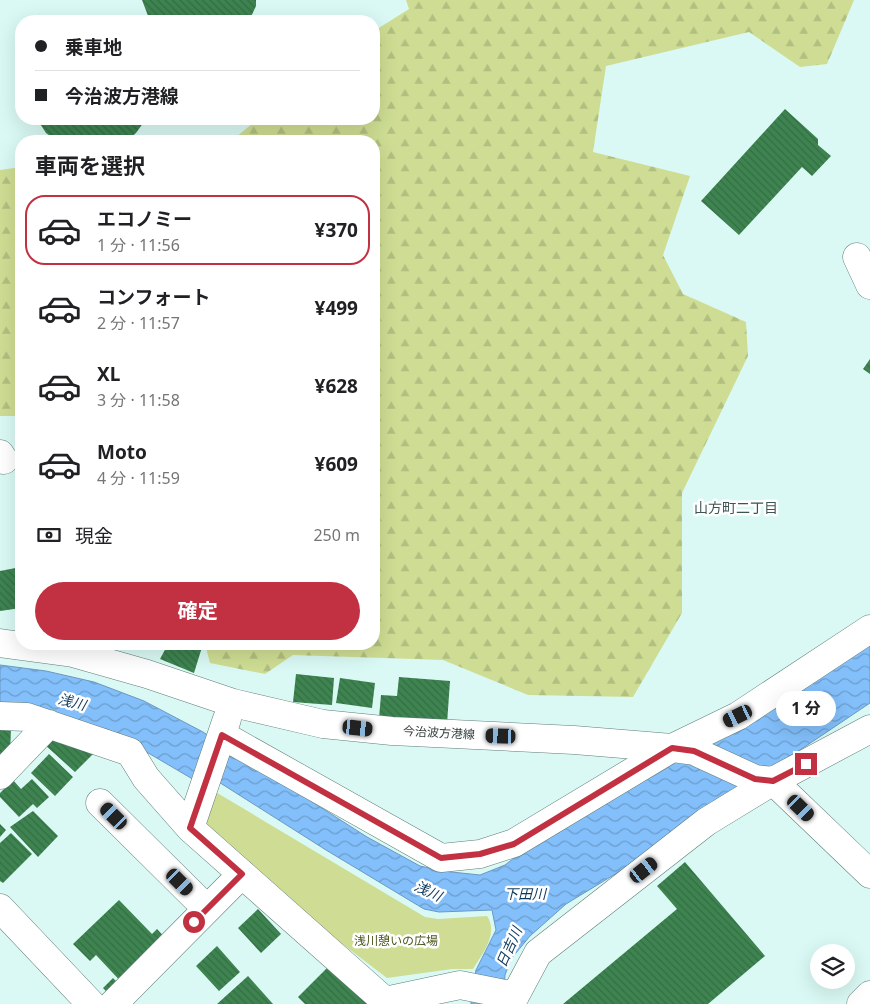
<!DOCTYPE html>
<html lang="ja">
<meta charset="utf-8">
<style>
body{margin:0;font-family:"Noto Sans","Noto Sans JP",sans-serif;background:#f6f6f6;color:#202124;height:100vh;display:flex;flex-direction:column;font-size:19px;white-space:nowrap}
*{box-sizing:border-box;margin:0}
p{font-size:16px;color:#757577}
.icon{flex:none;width:28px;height:28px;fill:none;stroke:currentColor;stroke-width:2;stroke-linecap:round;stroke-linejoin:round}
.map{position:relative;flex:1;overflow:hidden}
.side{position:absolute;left:15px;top:135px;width:365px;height:515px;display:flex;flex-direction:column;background:#fff;border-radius:20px;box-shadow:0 5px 20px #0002}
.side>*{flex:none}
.guide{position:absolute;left:15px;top:15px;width:365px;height:110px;border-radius:20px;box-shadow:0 5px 20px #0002;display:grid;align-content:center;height:110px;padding:0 20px;background:#fff}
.tools{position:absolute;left:810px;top:944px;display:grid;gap:10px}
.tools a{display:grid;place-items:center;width:45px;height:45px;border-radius:50%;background:#fff;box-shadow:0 5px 20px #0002;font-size:25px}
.end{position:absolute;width:22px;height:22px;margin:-11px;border:6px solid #c13141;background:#fff;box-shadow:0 0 0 2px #fff}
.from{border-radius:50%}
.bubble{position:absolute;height:35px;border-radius:18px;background:#fff;box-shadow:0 5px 20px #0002;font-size:16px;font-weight:700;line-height:35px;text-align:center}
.car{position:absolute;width:15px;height:30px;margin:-15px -8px;border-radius:6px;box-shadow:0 0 4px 1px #0007;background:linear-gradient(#222 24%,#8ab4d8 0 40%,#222 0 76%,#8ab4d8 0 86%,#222 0)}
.guide b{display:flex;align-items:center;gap:18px;height:48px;font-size:19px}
.guide b+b{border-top:1px solid #e0e0e0}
.guide i{width:12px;height:12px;background:#202124}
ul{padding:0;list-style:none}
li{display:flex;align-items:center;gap:15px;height:70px;margin:0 10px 8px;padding:0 10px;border:2px solid transparent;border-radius:20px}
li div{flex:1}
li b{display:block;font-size:19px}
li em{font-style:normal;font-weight:700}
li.selected{border-color:#c13141}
li>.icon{width:45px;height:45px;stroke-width:1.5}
h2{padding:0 20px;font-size:22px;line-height:60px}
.pay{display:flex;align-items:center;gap:12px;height:55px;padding:0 20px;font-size:19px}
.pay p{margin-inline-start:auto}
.button{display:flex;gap:10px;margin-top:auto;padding:10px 20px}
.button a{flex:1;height:58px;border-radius:30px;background:#c13141;color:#fff;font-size:20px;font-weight:700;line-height:58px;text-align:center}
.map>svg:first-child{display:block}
.forest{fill:url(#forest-firs)}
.green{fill:#cedd93}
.water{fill:url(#water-waves);stroke:#6b98c1}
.building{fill:url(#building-back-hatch)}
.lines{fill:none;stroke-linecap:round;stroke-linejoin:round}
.minor-casing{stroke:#607d78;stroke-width:29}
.tertiary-casing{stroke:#607d78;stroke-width:29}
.primary-casing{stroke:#607d78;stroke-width:29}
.minor{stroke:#fff;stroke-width:28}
.tertiary{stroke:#fff;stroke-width:28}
.primary{stroke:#fff;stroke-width:28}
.route{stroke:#c13141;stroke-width:6}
.labels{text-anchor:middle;stroke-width:5;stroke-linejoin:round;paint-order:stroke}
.street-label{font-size:12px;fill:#323e3c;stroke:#fff}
.park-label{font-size:12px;fill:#4e581f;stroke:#fff}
.neighbourhood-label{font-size:14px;fill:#3b5651;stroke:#fff}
.water-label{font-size:14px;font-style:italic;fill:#0d395f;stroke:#fff}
</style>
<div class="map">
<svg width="870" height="1004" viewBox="0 0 870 1004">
<defs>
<pattern id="forest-firs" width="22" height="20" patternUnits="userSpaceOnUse" patternTransform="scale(1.25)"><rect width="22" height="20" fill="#cedd93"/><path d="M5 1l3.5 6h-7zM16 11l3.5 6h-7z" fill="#b1bf80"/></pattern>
<pattern id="water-waves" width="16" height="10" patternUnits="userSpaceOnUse" patternTransform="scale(1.25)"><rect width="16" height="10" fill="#83bffa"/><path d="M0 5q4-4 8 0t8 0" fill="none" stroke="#6c9dcc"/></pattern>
<pattern id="building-back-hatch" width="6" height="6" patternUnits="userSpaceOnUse" patternTransform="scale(1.25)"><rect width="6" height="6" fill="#3e8451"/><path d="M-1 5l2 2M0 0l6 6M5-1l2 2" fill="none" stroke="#356d44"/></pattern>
</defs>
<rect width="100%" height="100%" fill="#daf9f4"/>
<path class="forest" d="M 406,0 L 854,0 L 827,64 L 800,67 L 749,32 L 606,66 L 593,152 L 690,176 L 663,255 L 683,294 L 746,322 L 748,356 L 682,493 L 682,613 L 633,697 L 528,695 L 443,660 L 293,655 L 265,674 L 210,663 L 205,644 L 374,644 L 374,141 L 231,141 L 258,119 L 374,119 L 374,31 L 409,9 Z
M 21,167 L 21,416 L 0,416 L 0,170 Z"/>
<path class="green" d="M 214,791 L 425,917 L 438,919 L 487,916 C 499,934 482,954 473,969 L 452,969 L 387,978 L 277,894 L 198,823 Z"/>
<path class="water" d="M 870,636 L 870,703 L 800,750 L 715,800 L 635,862 L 566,904 L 530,936 L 511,959 L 505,975 L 503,1004 L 471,1004 L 471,997 L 476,970 L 496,930 L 492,910 L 439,912 L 424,909 L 326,850 L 214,779 L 196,781 L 138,747 L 0,710 L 0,665 L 46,671 L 94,682 L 144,701 L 203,732 L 367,837 L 420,866 L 442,871 L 480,875 L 505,865 L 527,848 L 598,803 L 657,774 L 731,728 Z"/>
<path class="building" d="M 142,0 L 256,0 L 256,6 L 249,21 L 150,21 Z
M 785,109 L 818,139 L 818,145 L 831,156 L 812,176 L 802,167 L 739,235 L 701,201 Z
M 37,119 L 146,119 L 136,133 L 126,141 L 57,141 L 46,133 Z
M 870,359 L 870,374 L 863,369 Z
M 21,567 L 21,608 L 0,611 L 0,571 Z
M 109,644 L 126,644 L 123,650 Z
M 163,644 L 203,644 L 194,673 L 160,659 L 167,646 Z
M 296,674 L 334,678 L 332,705 L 293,702 Z
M 399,677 L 450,681 L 447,724 L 379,718 L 381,695 L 397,696 Z
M 340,678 L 375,683 L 372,708 L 336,703 Z
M 0,728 L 11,728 L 10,756 L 0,756 Z
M 58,729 L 93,754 L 75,772 L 44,744 Z
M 49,754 L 73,777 L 55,796 L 31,773 Z
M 32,779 L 49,797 L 37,808 L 33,804 L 19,817 L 0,797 L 0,793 L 13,780 L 21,789 Z
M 33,811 L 58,836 L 38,857 L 10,827 Z
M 0,824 L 6,830 L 0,837 Z
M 11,833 L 32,854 L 3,883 L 0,881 L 0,843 Z
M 685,862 L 765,956 L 708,1004 L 563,1004 L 677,909 L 657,886 Z
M 119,900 L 152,934 L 157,929 L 170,943 L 125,986 L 96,955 L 90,961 L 73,944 Z
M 258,909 L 281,934 L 261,953 L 238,928 Z
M 217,946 L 240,972 L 219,991 L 196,966 Z
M 329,966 L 369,1004 L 305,1004 L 298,997 Z
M 248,976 L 273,1004 L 217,1004 Z
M 113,978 L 123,988 L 113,998 L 103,988 Z"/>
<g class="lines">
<g class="minor-casing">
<path id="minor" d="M 857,257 L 870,285
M 0,454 L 4,460
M 0,716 L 27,717 L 130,752 L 146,778 L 190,828
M 227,719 L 190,828 L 385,1001 L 460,985 L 515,996
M 222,735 L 441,858 L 480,854 L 514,843 L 672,748 L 738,716 L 870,629
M 0,775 L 49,724
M 100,803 L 207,909
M 0,908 L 91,1004
M 515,996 L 538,953 L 706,822 L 773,781 L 870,874
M 113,1004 L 242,874"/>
</g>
<g class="tertiary-casing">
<path id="tertiary" d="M 861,1004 L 870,995"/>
</g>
<g class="primary-casing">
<path id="primary" d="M 0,643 L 73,653 L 147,674 L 233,703 L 323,724 L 392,731 L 574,740 L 672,748 L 694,751 L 755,779 L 773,781 L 870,729"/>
</g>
<use href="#minor" class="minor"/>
<use href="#tertiary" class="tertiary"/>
<use href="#primary" class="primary"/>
</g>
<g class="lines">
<path class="route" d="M 194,922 L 242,874 L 190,828 L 222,735 L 441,858 L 480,854 L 514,844 L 672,748 L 694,751 L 755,779 L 773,781 L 806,764"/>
</g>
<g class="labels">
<g class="street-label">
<text transform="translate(439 733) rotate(3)" y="4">今治波方港線</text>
</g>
<g class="park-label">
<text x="396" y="945">浅川憩いの広場</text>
</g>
<g class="neighbourhood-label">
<text x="736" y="513">山方町二丁目</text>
</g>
<g class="water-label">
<text transform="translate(72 702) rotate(15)" y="5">浅川</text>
<text transform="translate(428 891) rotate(25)" y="5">浅川</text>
<text x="525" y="899">下田川</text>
<text transform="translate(509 947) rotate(-66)" y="5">日吉川</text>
</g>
</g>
</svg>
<div class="tools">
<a><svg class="icon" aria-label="layers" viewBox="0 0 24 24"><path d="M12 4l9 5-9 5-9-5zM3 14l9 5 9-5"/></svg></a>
</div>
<i class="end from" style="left:194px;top:922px"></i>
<i class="end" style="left:806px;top:764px"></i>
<div class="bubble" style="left:776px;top:691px;width:60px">1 分</div>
<i class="car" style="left:738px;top:716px;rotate:244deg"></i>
<i class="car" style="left:358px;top:728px;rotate:96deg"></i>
<i class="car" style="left:501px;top:736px;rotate:272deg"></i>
<i class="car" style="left:801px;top:808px;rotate:134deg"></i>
<i class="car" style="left:114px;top:816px;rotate:315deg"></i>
<i class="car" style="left:644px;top:870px;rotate:52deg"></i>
<i class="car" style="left:180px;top:882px;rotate:135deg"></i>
<div class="guide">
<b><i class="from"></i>乗車地</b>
<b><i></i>今治波方港線</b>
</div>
<section class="side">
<h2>車両を選択</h2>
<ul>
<li class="selected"><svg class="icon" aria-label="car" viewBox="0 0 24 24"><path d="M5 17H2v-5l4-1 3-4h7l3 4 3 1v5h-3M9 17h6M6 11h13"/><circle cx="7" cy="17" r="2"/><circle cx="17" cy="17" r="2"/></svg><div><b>エコノミー</b><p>1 分 · 11:56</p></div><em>¥370</em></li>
<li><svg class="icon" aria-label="car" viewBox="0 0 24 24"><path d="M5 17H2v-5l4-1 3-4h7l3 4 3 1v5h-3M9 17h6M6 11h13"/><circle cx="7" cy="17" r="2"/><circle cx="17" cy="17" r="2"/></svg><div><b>コンフォート</b><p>2 分 · 11:57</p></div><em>¥499</em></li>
<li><svg class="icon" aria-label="car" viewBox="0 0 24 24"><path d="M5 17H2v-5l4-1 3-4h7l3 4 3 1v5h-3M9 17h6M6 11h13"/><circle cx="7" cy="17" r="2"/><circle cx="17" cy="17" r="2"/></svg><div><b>XL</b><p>3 分 · 11:58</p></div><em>¥628</em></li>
<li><svg class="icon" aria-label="car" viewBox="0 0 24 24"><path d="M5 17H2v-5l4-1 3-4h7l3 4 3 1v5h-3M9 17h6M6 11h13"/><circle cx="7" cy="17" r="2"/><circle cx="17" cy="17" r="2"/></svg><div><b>Moto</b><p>4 分 · 11:59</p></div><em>¥609</em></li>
</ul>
<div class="pay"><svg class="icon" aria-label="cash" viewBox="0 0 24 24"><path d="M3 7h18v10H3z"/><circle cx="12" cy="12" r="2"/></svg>現金<p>250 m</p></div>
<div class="button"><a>確定</a></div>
</section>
</div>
